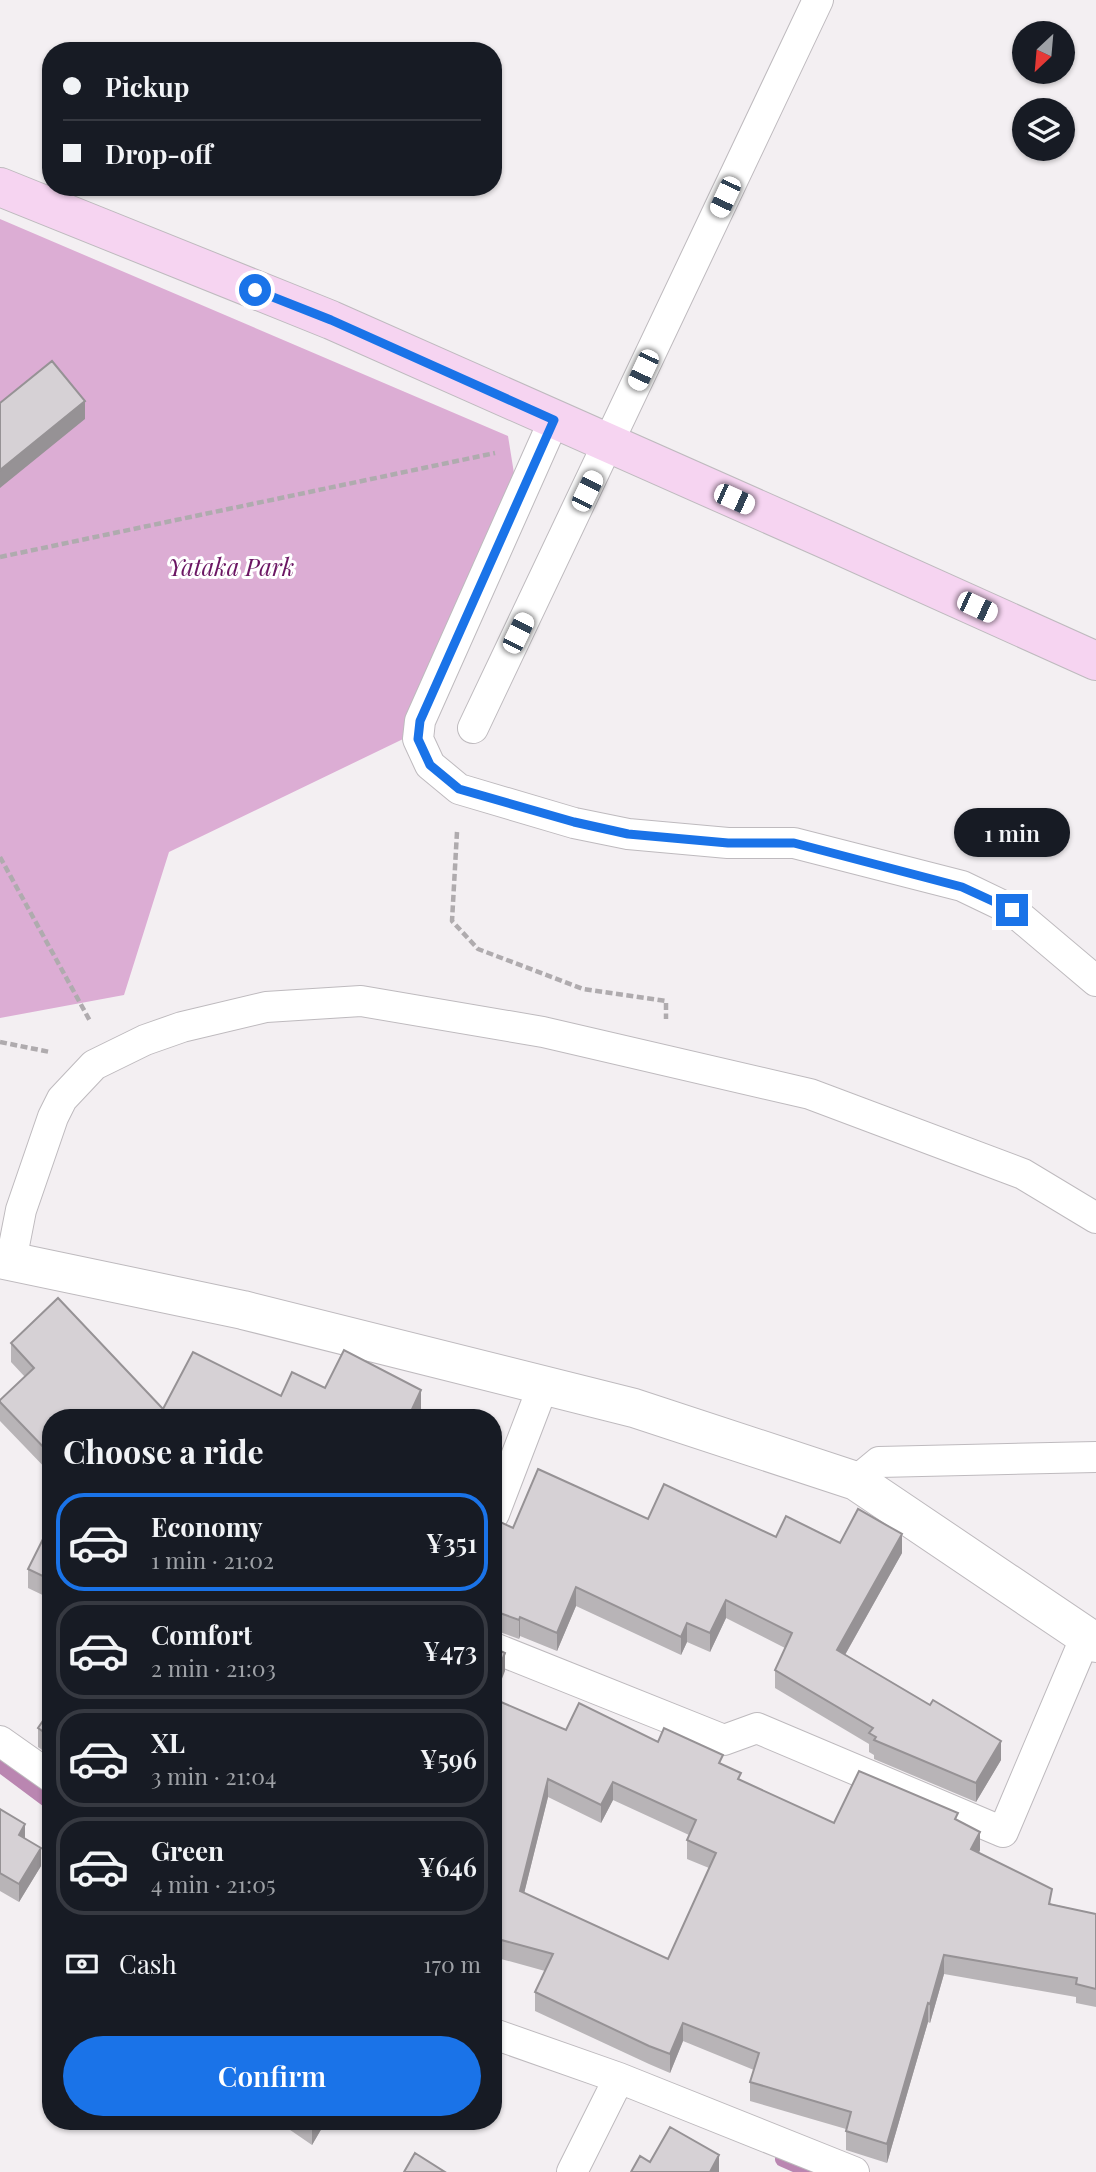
<!DOCTYPE html>
<meta charset="utf-8">
<style>
body{margin:0;font-family:"Playfair Display",serif;background:#20242c;color:#f1f3f6;height:100vh;display:flex;flex-direction:column;font-size:26px;white-space:nowrap}
*{box-sizing:border-box;margin:0}
p{font-size:23px;color:#9ea1a6}
.icon{flex:none;width:38px;height:38px;fill:none;stroke:currentColor;stroke-width:2;stroke-linecap:round;stroke-linejoin:round}
.map{position:relative;flex:1;overflow:hidden}
.side{position:absolute;left:42px;top:1409px;width:460px;height:721px;display:flex;flex-direction:column;background:#171b24;border-radius:28px;box-shadow:0 2px 5px #0004}
.side>*{flex:none}
.guide{position:absolute;left:42px;top:42px;width:460px;height:154px;border-radius:28px;box-shadow:0 2px 5px #0004;display:grid;align-content:center;height:154px;padding:0 21px;background:#171b24}
.needle{width:46px;rotate:206deg}
.controls{position:absolute;left:1012px;top:21px;display:grid;gap:14px}
.controls a{display:grid;place-items:center;width:63px;height:63px;border-radius:50%;background:#171b24;box-shadow:0 2px 5px #0004;font-size:35px}
.end{position:absolute;width:32px;height:32px;margin:-16px;border:9px solid #1a73e8;background:#fff;box-shadow:0 0 0 4px #fff}
.from{border-radius:50%}
.bubble{position:absolute;height:49px;border-radius:24px;background:#171b24;box-shadow:0 2px 5px #0004;font-size:23px;font-weight:600;line-height:49px;text-align:center}
.car{position:absolute;width:21px;height:42px;margin:-21px -10px;border-radius:9px;box-shadow:0 0 5px 2px #0007;background:linear-gradient(#fff 24%,#345 0 40%,#fff 0 76%,#345 0 86%,#fff 0)}
.guide b{display:flex;align-items:center;gap:24px;height:66px;font-size:26px}
.guide b+b{border-top:2px solid #363941}
.guide i{width:18px;height:18px;background:#f1f3f6}
ul{padding:0;list-style:none}
li{display:flex;align-items:center;gap:21px;height:98px;margin:0 14px 10px;padding:0 7px;border:4px solid #363941;border-radius:28px}
li div{flex:1}
li b{display:block;font-size:26px}
li em{font-style:normal;font-weight:600}
li.on{border-color:#1a73e8}
li>.icon{width:63px;height:63px;stroke-width:1.5}
h2{padding:0 21px;font-size:32px;line-height:84px}
.pay{display:flex;align-items:center;gap:18px;height:77px;padding:0 21px;font-size:26px}
.pay p{margin-inline-start:auto}
.action{display:flex;gap:14px;margin-top:auto;padding:14px 21px}
.action a{flex:1;height:80px;border-radius:42px;background:#1a73e8;color:#fff;font-size:28px;font-weight:600;line-height:80px;text-align:center}
.map>svg:first-child{display:block}
.green{fill:#dcadd4}
.lines{fill:none;stroke-linecap:round;stroke-linejoin:round}
.stream{stroke:#ba86b1;stroke-width:16}
.lane-casing{stroke:#bebabe;stroke-width:32}
.street-casing{stroke:#bebabe;stroke-width:40}
.secondary-casing{stroke:#bebabe;stroke-width:40}
.path{stroke:#afabae;stroke-width:4.5;stroke-dasharray:7 3.5;stroke-linecap:butt}
.lane{stroke:#fff;stroke-width:30}
.street{stroke:#fff;stroke-width:38}
.secondary{stroke:#f6d4f1;stroke-width:38}
.wall{fill:#b8b4b7;fill-rule:evenodd}
.shaded-wall{fill:#969295}
.building{fill:#d6d1d5;stroke:#969295;stroke-width:2;fill-rule:evenodd}
.route{stroke:#1a73e8;stroke-width:9}
.labels{text-anchor:middle;stroke-width:6;stroke-linejoin:round;paint-order:stroke}
.park-label{font-size:24px;font-style:italic;fill:#6b1663;stroke:#fff}
</style>
<div class="map">
<svg width="1096" height="2172" viewBox="0 0 1096 2172">
<rect width="100%" height="100%" fill="#f3eff2"/>
<path class="green" d="M 0,219 L 508,436 L 522,523 L 428,727 L 169,852 L 124,995 L 0,1018 Z"/>
<g class="lines">
<path class="stream" d="M 0,1764 L 51,1802
M 783,2159 L 813,2172"/>
<g class="lane-casing">
<path id="lane" d="M 554,420 L 420,721 L 418,739 L 430,765 L 459,789 L 574,823 L 628,834 L 728,843 L 794,843 L 962,886 L 1012,910 L 1096,981
M 473,728 L 818,0
M 11,1261 L 21,1210 L 53,1117 L 62,1099 L 94,1065 L 145,1040 L 182,1027 L 266,1007 L 361,1001 L 543,1032 L 810,1094 L 1023,1174 L 1096,1218
M 856,1481 L 879,1462 L 1096,1457
M 494,1514 L 543,1386
M 494,1648 L 724,1740 L 757,1728 L 1003,1832 L 1086,1636
M 0,1741 L 51,1777
M 494,2034 L 619,2078 L 854,2172
M 572,2172 L 619,2078"/>
</g>
<g class="street-casing">
<path id="street" d="M 0,1259 L 243,1310 L 634,1408 L 856,1481 L 1096,1643"/>
</g>
<g class="secondary-casing">
<path id="secondary" d="M 0,187 L 331,320 L 834,543 L 1096,661"/>
</g>
<path class="path" d="M 0,557 L 495,453
M 457,832 L 452,921 L 478,949 L 583,989 L 666,1001 L 666,1019
M 0,857 L 90,1021
M 0,1042 L 50,1052"/>
<use href="#lane" class="lane"/>
<use href="#street" class="street"/>
<use href="#secondary" class="secondary"/>
</g>
<path class="wall" d="M 11,1343 L 163,1409 L 281,1396 L 325,1388 L 421,1409 L 417,1418 L 51,1418 L 51,1474 L 0,1421 L 0,1400 L 25,1377 L 11,1362 Z
M 494,1519 L 513,1528 L 648,1519 L 776,1537 L 840,1543 L 902,1553 L 845,1655 L 1001,1760 L 976,1802 L 874,1759 L 874,1755 L 869,1752 L 869,1744 L 775,1688 L 775,1670 L 785,1648 L 726,1618 L 710,1652 L 687,1642 L 681,1655 L 576,1606 L 557,1651 L 520,1636 L 519,1639 L 500,1632 L 494,1631 Z
M 51,1523 L 51,1599 L 28,1588 L 28,1569 Z
M 494,1699 L 566,1730 L 658,1742 L 723,1765 L 741,1781 L 834,1823 L 958,1820 L 980,1850 L 979,1853 L 1052,1904 L 1096,1914 L 1096,2007 L 1076,2003 L 1076,1997 L 944,1974 L 930,2023 L 928,2022 L 887,2163 L 846,2150 L 846,2129 L 750,2101 L 750,2082 L 754,2070 L 683,2041 L 670,2073 L 649,2064 L 535,2011 L 535,1992 L 545,1971 L 494,1957 ZM 548,1797 L 601,1823 L 613,1800 L 689,1835 L 687,1840 L 687,1859 L 709,1868 L 668,1959 L 524,1893 Z
M 51,1709 L 51,1756 L 38,1747 L 38,1728 Z
M 0,1809 L 25,1839 L 41,1866 L 19,1902 L 0,1891 Z
M 277,2121 L 326,2121 L 312,2145 Z"/>
<path class="shaded-wall" d="M 85,401 L 85,419 L 0,488 L 0,470 Z
M 421,1390 L 421,1409 L 417,1418 L 408,1418 Z
M 902,1534 L 902,1553 L 837,1669 L 837,1650 Z
M 576,1587 L 576,1606 L 557,1651 L 557,1633 Z
M 726,1600 L 726,1618 L 710,1652 L 710,1633 Z
M 520,1617 L 520,1636 L 519,1639 L 519,1620 Z
M 687,1623 L 687,1642 L 681,1655 L 681,1637 Z
M 505,1653 L 505,1671 L 494,1699 L 494,1680 Z
M 1001,1741 L 1001,1760 L 976,1802 L 976,1783 Z
M 548,1779 L 548,1797 L 520,1910 L 520,1891 Z
M 613,1782 L 613,1800 L 601,1823 L 601,1805 Z
M 25,1824 L 25,1842 L 19,1835 Z
M 980,1832 L 980,1850 L 971,1868 L 971,1849 Z
M 41,1848 L 41,1866 L 19,1902 L 19,1884 Z
M 944,1955 L 944,1974 L 930,2023 L 930,2004 Z
M 928,2003 L 928,2022 L 887,2163 L 887,2144 Z
M 683,2023 L 683,2041 L 670,2073 L 670,2054 Z
M 312,2121 L 326,2121 L 312,2145 Z
M 719,2155 L 719,2172 L 710,2172 Z"/>
<path class="building" d="M 52,361 L 85,401 L 0,470 L 0,403 Z
M 58,1298 L 163,1409 L 193,1352 L 281,1396 L 292,1372 L 325,1388 L 344,1350 L 421,1390 L 408,1418 L 51,1418 L 51,1455 L 0,1402 L 0,1400 L 34,1368 L 11,1343 Z
M 538,1469 L 648,1519 L 664,1484 L 776,1537 L 786,1516 L 840,1543 L 858,1509 L 902,1534 L 837,1650 L 930,1705 L 933,1700 L 1001,1741 L 976,1783 L 874,1740 L 876,1737 L 869,1733 L 873,1728 L 775,1670 L 792,1633 L 726,1600 L 710,1633 L 687,1623 L 681,1637 L 576,1587 L 557,1633 L 520,1617 L 519,1620 L 500,1613 L 494,1612 L 494,1519 L 513,1528 Z
M 51,1523 L 51,1580 L 28,1569 Z
M 494,1648 L 505,1653 L 494,1680 Z
M 494,1699 L 566,1730 L 579,1703 L 658,1742 L 664,1728 L 723,1755 L 719,1763 L 741,1773 L 738,1779 L 834,1823 L 859,1771 L 958,1813 L 955,1819 L 980,1832 L 971,1849 L 1052,1889 L 1049,1904 L 1096,1914 L 1096,1989 L 1076,1984 L 1077,1978 L 944,1955 L 930,2004 L 928,2003 L 887,2144 L 846,2131 L 851,2112 L 750,2082 L 759,2053 L 683,2023 L 670,2054 L 649,2046 L 535,1992 L 553,1954 L 494,1938 ZM 548,1779 L 601,1805 L 613,1782 L 696,1820 L 687,1840 L 716,1853 L 668,1959 L 520,1891 Z
M 51,1709 L 51,1737 L 38,1728 Z
M 0,1809 L 25,1824 L 19,1835 L 41,1848 L 19,1884 L 0,1873 Z
M 670,2127 L 719,2155 L 710,2172 L 631,2172 L 640,2156 L 650,2162 Z
M 415,2153 L 445,2172 L 404,2172 Z"/>
<g class="lines">
<path class="route" d="M 255,290 L 331,320 L 554,420 L 420,721 L 418,739 L 430,765 L 459,789 L 574,822 L 628,834 L 728,843 L 794,843 L 962,887 L 1012,910"/>
</g>
<g class="labels">
<g class="park-label">
<text x="231" y="576">Yataka Park</text>
</g>
</g>
</svg>
<div class="controls">
<a><svg class="needle" viewBox="-14 -14 28 28"><path d="M0-13l5 13h-10z" fill="#e53935"/><path d="M0 13l5-13h-10z" fill="#9ea1a6"/></svg></a>
<a><svg class="icon" aria-label="layers" viewBox="0 0 24 24"><path d="M12 4l9 5-9 5-9-5zM3 14l9 5 9-5"/></svg></a>
</div>
<i class="end from" style="left:255px;top:290px"></i>
<i class="end" style="left:1012px;top:910px"></i>
<div class="bubble" style="left:954px;top:808px;width:116px">1 min</div>
<i class="car" style="left:725px;top:197px;rotate:205deg"></i>
<i class="car" style="left:643px;top:370px;rotate:205deg"></i>
<i class="car" style="left:587px;top:491px;rotate:26deg"></i>
<i class="car" style="left:734px;top:499px;rotate:114deg"></i>
<i class="car" style="left:977px;top:607px;rotate:115deg"></i>
<i class="car" style="left:518px;top:633px;rotate:26deg"></i>
<div class="guide">
<b><i class="from"></i>Pickup</b>
<b><i></i>Drop-off</b>
</div>
<section class="side">
<h2>Choose a ride</h2>
<ul>
<li class="on"><svg class="icon" aria-label="car" viewBox="0 0 24 24"><path d="M5 17H2v-5l4-1 3-4h7l3 4 3 1v5h-3M9 17h6M6 11h13"/><circle cx="7" cy="17" r="2"/><circle cx="17" cy="17" r="2"/></svg><div><b>Economy</b><p>1 min · 21:02</p></div><em>¥351</em></li>
<li><svg class="icon" aria-label="car" viewBox="0 0 24 24"><path d="M5 17H2v-5l4-1 3-4h7l3 4 3 1v5h-3M9 17h6M6 11h13"/><circle cx="7" cy="17" r="2"/><circle cx="17" cy="17" r="2"/></svg><div><b>Comfort</b><p>2 min · 21:03</p></div><em>¥473</em></li>
<li><svg class="icon" aria-label="car" viewBox="0 0 24 24"><path d="M5 17H2v-5l4-1 3-4h7l3 4 3 1v5h-3M9 17h6M6 11h13"/><circle cx="7" cy="17" r="2"/><circle cx="17" cy="17" r="2"/></svg><div><b>XL</b><p>3 min · 21:04</p></div><em>¥596</em></li>
<li><svg class="icon" aria-label="car" viewBox="0 0 24 24"><path d="M5 17H2v-5l4-1 3-4h7l3 4 3 1v5h-3M9 17h6M6 11h13"/><circle cx="7" cy="17" r="2"/><circle cx="17" cy="17" r="2"/></svg><div><b>Green</b><p>4 min · 21:05</p></div><em>¥646</em></li>
</ul>
<div class="pay"><svg class="icon" aria-label="cash" viewBox="0 0 24 24"><path d="M3 7h18v10H3z"/><circle cx="12" cy="12" r="2"/></svg>Cash<p>170 m</p></div>
<div class="action"><a>Confirm</a></div>
</section>
</div>
